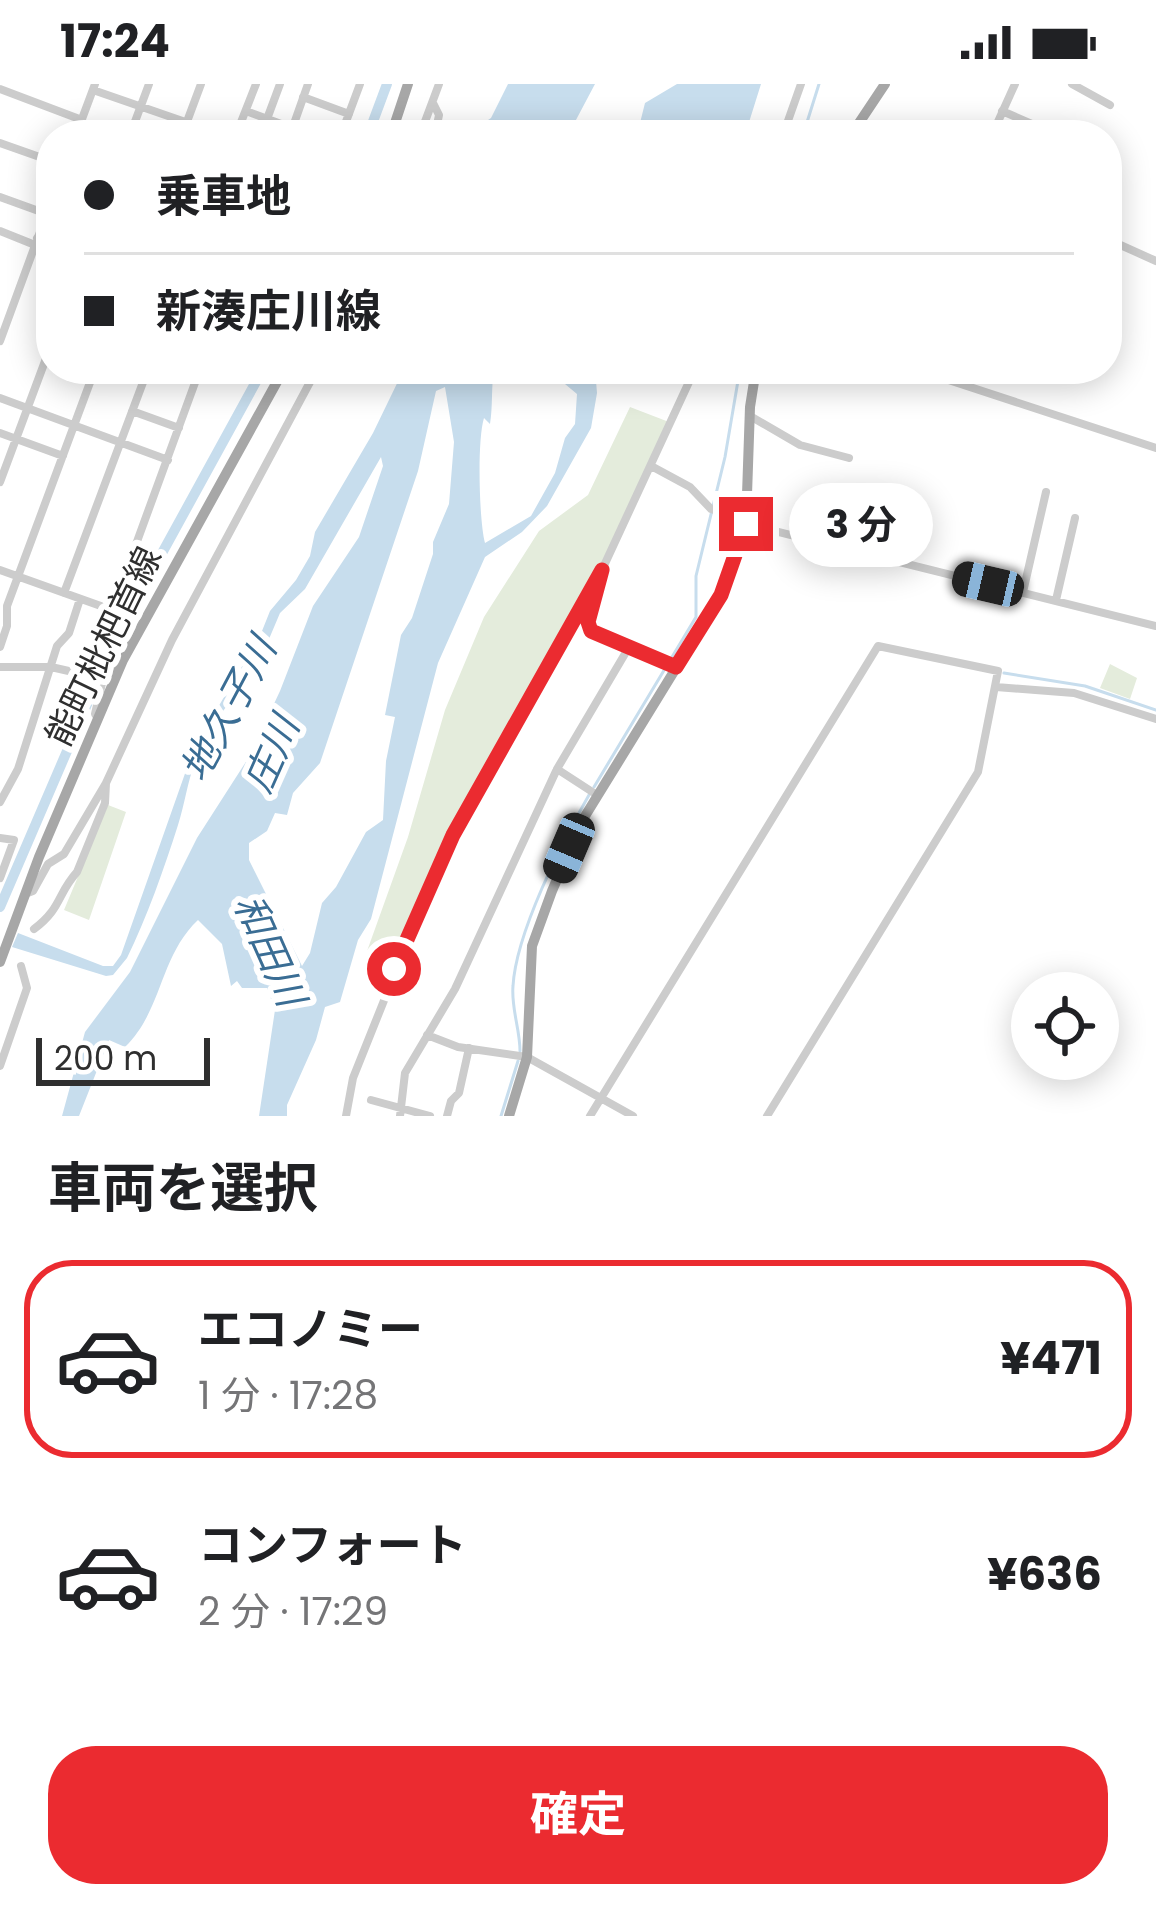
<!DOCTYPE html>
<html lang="ja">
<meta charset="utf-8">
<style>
body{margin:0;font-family:Poppins,"Noto Sans JP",sans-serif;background:#f6f6f6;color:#202124;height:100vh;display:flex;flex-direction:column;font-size:45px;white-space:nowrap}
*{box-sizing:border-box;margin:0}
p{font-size:39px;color:#757577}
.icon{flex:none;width:66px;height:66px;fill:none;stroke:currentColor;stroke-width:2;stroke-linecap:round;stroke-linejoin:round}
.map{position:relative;height:1032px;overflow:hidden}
.side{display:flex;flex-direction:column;background:#fff;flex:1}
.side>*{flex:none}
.guide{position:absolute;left:36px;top:36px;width:1086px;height:264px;border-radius:48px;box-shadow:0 6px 30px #0003;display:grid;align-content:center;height:264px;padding:0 48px;background:#fff}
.controls{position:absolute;left:1011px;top:888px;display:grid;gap:24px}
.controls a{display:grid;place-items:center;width:108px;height:108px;border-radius:50%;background:#fff;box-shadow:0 6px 30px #0003;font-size:60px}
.scale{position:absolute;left:36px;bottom:30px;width:174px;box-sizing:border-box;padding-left:12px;border:6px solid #2f2f2f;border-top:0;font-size:33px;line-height:42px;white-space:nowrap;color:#2f2f2f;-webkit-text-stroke:9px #fff;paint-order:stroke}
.end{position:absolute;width:54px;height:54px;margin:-27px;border:15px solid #eb2b30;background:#fff;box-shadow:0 0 0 6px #fff}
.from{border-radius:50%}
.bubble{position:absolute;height:84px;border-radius:42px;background:#fff;box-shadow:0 6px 30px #0003;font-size:39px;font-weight:700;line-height:84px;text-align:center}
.car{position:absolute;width:36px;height:72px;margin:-36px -18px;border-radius:15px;box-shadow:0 0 9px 3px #0007;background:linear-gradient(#222 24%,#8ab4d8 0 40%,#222 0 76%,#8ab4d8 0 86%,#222 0)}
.guide b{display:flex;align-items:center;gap:42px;height:114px;font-size:45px}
.guide b+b{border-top:3px solid #e0e0e0}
.guide i{width:30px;height:30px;background:#202124}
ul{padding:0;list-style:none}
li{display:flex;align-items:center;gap:36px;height:198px;margin:0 24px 18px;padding:0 24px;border:6px solid transparent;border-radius:48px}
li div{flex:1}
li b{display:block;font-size:45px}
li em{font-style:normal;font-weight:700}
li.selected{border-color:#eb2b30}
li>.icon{width:108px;height:108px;stroke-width:1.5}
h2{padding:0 48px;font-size:54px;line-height:144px}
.cta{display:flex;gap:24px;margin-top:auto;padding:24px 48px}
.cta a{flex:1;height:138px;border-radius:48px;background:#eb2b30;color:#fff;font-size:48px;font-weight:700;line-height:138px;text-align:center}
.status{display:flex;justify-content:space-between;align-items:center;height:84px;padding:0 60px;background:#fff;direction:ltr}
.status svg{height:33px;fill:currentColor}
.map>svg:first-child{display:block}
.green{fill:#e4ecdc}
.water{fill:#c7dded;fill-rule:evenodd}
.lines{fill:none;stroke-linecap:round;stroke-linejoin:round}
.stream{stroke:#c7dded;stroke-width:3}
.river{stroke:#c7dded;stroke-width:10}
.minor{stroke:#ccc;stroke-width:8}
.major{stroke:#a7a7a7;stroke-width:10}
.route{stroke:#eb2b30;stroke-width:15}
.labels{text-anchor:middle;stroke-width:12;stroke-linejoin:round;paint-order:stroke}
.street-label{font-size:36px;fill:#2f2f2f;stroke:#fff}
.water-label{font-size:39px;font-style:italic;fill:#3a6d94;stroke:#fff}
</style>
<div class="status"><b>17:24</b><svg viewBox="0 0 49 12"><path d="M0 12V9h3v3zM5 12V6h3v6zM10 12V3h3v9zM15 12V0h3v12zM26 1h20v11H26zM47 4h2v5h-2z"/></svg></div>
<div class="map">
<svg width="1156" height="1032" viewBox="0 0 1156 1032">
<rect width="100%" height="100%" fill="#fff"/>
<path class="green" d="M 630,323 L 669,338 L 618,449 L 457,738 L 390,887 L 362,881 L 408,753 L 445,626 L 484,533 L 539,447 L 588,411 Z
M 1110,580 L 1137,594 L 1130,615 L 1100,604 Z
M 108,721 L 126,728 L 89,836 L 64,826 Z"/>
<path class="water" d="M 508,0 L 595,0 L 568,51 L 481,51 L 482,40 L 491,34 Z
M 677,0 L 761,0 L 745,51 L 657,51 L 659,40 L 642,46 L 640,39 L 645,19 Z
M 404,285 L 494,285 C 491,304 493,322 490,340 L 484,334 C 477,356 479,437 485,459 L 531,432 L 555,389 L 565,354 L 575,340 L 577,310 L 565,300 L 566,285 L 595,285 L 597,309 L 591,344 L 547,422 L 522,448 L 485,473 L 438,579 L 371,835 L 358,856 L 340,918 L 325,923 L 316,956 L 287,1021 L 287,1032 L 259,1032 L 275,926 L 267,904 L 242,904 L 237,897 L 231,902 L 222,860 L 198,836 C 159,873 163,926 125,963 L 109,956 L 79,1032 L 62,1032 L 85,948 L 130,888 L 197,754 L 249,673 L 280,607 L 313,522 L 359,453 L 383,382 L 381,373 L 305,505 L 280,529 L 258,581 L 220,631 L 217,646 C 189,670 189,707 178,741 C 164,785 147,833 127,874 L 113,891 L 106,892 L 12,863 L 18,849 L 103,882 L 113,882 L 121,871 L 194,664 L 260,552 L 270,527 L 296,496 L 310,472 L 315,448 L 373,349 ZM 445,303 L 454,358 L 449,420 L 433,458 L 433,470 L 412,534 L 401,551 L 385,631 L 395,633 L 386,677 L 383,736 L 366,748 L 336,803 L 322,819 L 310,869 L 302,882 L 249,776 L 249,759 L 267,747 L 275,729 L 287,731 L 293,709 L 320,679 L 418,387 L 436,307 Z"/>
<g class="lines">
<path class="stream" d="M 803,51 L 819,0
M 1004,589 L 1085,602 L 1156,626
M 594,703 L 696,533 L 696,492 L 725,373 L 740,285
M 520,967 C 520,945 511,924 513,902 C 516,849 562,758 589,711
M 501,1032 L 518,977"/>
<path class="river" d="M 368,51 L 387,0
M 0,823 L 116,553 L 263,285"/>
<path class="minor" d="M 1072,0 L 1110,21
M 0,5 L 82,36
M 93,6 L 223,51
M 303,13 L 349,30
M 433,19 L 439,31 L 435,51
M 246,27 L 311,51
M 1002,27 L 1057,51
M 267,35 L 280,0
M 859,38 L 881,51
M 76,51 L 95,0
M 130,51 L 149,0
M 182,51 L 201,0
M 236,51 L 256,0
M 290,51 L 308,0
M 341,51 L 360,0
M 420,51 L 439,0
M 783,51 L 801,0
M 992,51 L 1015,0
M 0,59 L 51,77
M 0,113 L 47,130
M 0,147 L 35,161
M 37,154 L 51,160
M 1107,155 L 1156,177
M 0,257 L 51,118
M 915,285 L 1156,364
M 0,314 L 168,376
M 132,327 L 179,344
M 750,332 L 800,361 L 849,374
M 0,349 L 63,372
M 653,383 L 690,403 L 711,425 L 742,435 L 746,440 L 1156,542
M 0,398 L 51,261
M 0,486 L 112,526 L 200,285
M 599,499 L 588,538 L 591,547 L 676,583
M 1023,508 L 1046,408
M 64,509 L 148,285
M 1056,516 L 1075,434
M 0,563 L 7,542 L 7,522 L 95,285
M 0,583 L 51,583 L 104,595 L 117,582
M 996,603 L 1074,609 L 1156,635
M 97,633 L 95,630 L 103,595
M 557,685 L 597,711
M 0,718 L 18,685 L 57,562 L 69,549 L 80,515
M 0,754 L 14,756 L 0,794
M 25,810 L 33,807 L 48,780 L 64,770 L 106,699
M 34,845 C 62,824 57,810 77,788 L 105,719 L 106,699 L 172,556 L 317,285
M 427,951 L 458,963 L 527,973 L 633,1032
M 0,982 L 27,904 L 21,882
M 371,1016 L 430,1032
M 346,1032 L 353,994 L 439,779 L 602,486 L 695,285
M 400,1032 L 405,989 L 455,905 L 557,685 L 629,563
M 447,1032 L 451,1017 L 459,1009 L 469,964
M 590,1032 L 878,562 L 998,587 L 978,688 L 767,1032"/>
<path class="major" d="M 391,51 L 408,0
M 851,51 L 885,0
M 0,878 L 39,773 L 123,576 L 284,285
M 509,1032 L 527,973 L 532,862 L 552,807 L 582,737 L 721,511 L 739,465 L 746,440 L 750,323 L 756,285"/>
</g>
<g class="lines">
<path class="route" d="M 394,885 L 453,751 L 602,486 L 588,538 L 591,547 L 676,583 L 721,511 L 746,440"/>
</g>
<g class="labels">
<g class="street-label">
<text transform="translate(103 562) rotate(-64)" y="13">能町枇杷首線</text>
</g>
<g class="water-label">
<text transform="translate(228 625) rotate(-62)" y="14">地久子川</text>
<text transform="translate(271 670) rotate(-66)" y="14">庄川</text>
<text transform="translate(270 866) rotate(66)" y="14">和田川</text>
</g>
</g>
</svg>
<div class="controls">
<a><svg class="icon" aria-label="locate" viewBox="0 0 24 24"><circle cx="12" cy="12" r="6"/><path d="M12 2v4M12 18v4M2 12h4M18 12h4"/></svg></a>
</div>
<div class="scale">200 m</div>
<i class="end from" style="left:394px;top:885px"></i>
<i class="end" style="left:746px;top:440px"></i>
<div class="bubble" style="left:789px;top:399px;width:144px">3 分</div>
<i class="car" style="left:988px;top:500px;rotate:283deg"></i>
<i class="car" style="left:569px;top:764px;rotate:203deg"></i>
<div class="guide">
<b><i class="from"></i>乗車地</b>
<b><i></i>新湊庄川線</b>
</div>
</div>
<section class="side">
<h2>車両を選択</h2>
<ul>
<li class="selected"><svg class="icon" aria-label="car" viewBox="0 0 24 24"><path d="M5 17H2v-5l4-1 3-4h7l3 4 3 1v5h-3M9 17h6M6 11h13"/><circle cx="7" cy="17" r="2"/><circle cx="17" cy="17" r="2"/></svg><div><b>エコノミー</b><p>1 分 · 17:28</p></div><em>¥471</em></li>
<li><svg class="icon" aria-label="car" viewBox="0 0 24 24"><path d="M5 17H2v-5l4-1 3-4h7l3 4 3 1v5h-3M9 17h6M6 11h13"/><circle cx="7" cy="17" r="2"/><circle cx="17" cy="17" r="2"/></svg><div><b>コンフォート</b><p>2 分 · 17:29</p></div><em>¥636</em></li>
</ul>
<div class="cta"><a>確定</a></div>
</section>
